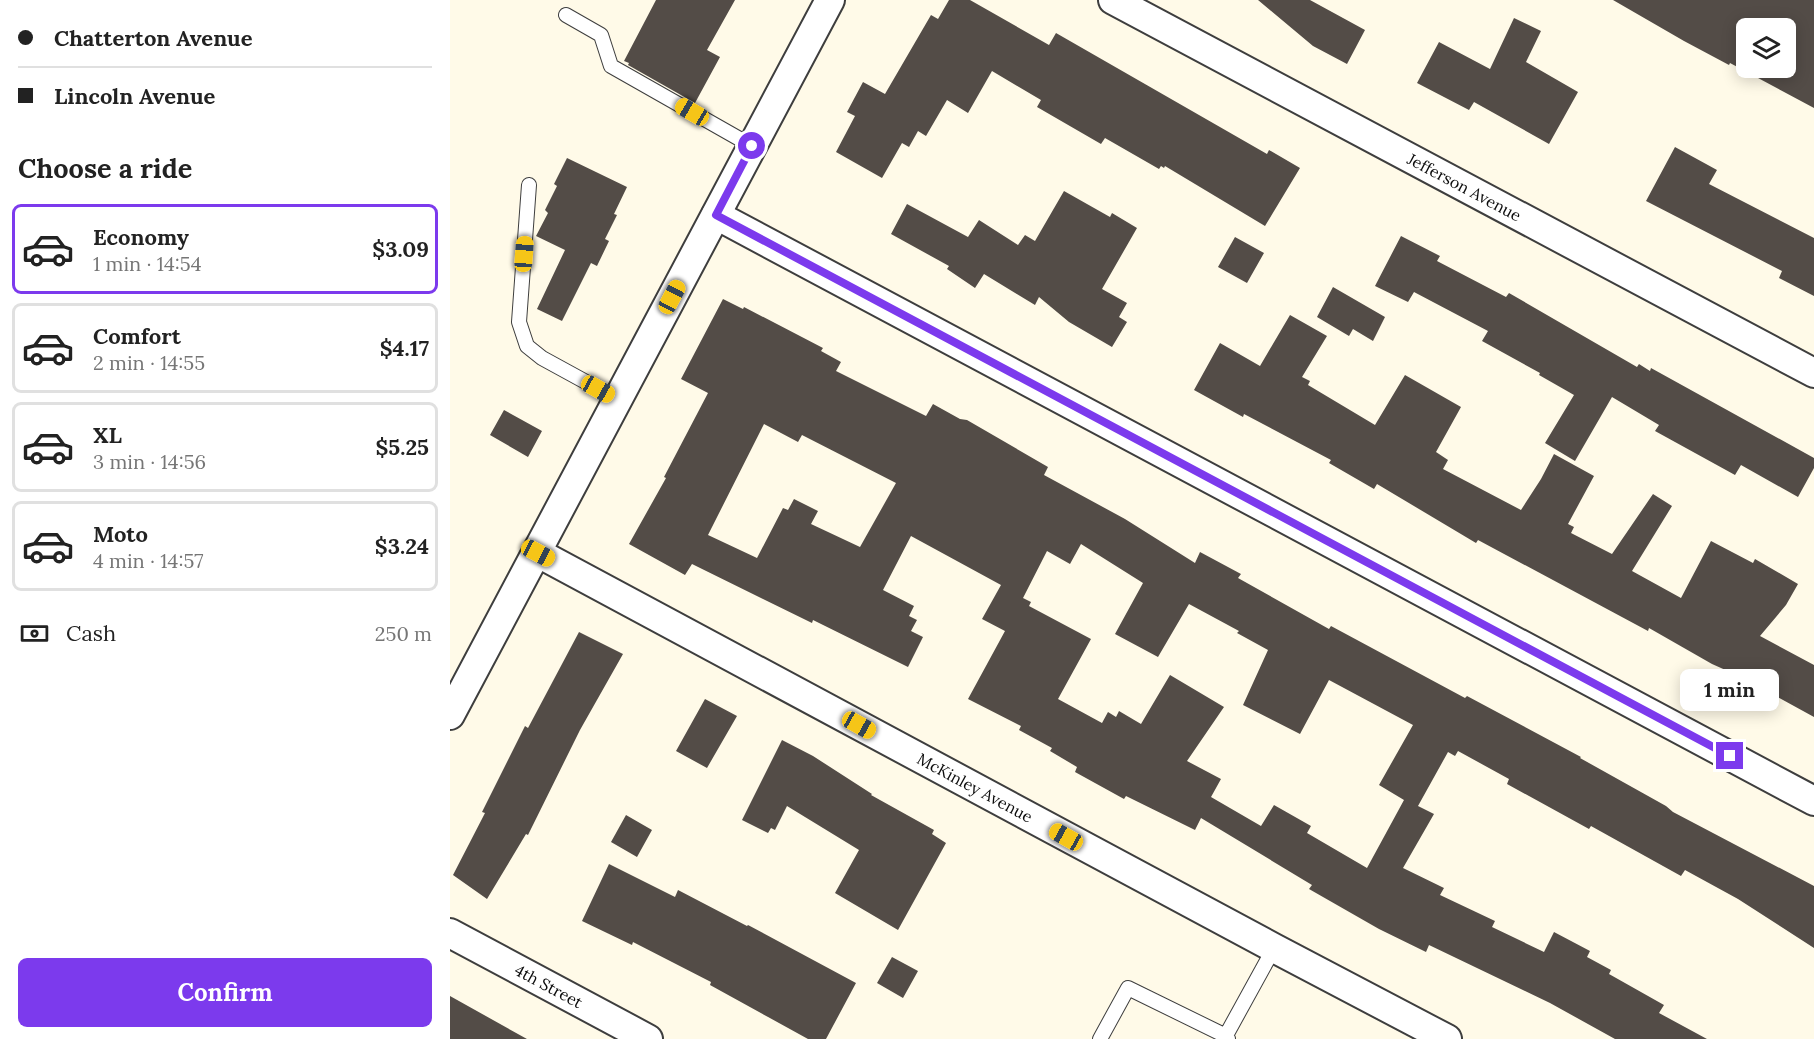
<!DOCTYPE html>
<meta charset="utf-8">
<style>
body{margin:0;font-family:Lora,serif;background:#f2f2f2;color:#222;height:100vh;display:flex;flex-direction:column;font-size:22px;white-space:nowrap}
*{box-sizing:border-box;margin:0}
p{font-size:20px;color:#767676}
.icon{flex:none;width:33px;height:33px;fill:none;stroke:currentColor;stroke-width:2;stroke-linecap:round;stroke-linejoin:round}
.map{position:relative;flex:1;overflow:hidden}
.details{display:flex;flex-direction:column;background:#fff;width:450px}
.details>*{flex:none}
.guide{display:grid;align-content:center;height:132px;padding:0 18px;background:#fff}
.tools{position:absolute;left:1286px;top:18px;display:grid;gap:12px}
.tools a{display:grid;place-items:center;width:60px;height:60px;border-radius:9px;background:#fff;box-shadow:0 3px 15px #0003;font-size:30px}
.end{position:absolute;width:27px;height:27px;margin:-14px;border:8px solid #7c3aed;background:#fff;box-shadow:0 0 0 3px #fff}
.from{border-radius:50%}
.bubble{position:absolute;height:42px;border-radius:9px;background:#fff;box-shadow:0 3px 15px #0003;font-size:20px;font-weight:700;line-height:42px;text-align:center}
.car{position:absolute;width:18px;height:36px;margin:-18px -9px;border-radius:8px;box-shadow:0 0 4px 2px #0007;background:linear-gradient(#f5c518 24%,#345 0 40%,#f5c518 0 76%,#345 0 86%,#f5c518 0)}
.guide b{display:flex;align-items:center;gap:21px;height:57px;font-size:22px}
.guide b+b{border-top:2px solid #e0e0e0}
.guide i{width:15px;height:15px;background:#222}
ul{padding:0;list-style:none}
li{display:flex;align-items:center;gap:18px;height:90px;margin:0 12px 9px;padding:0 6px;border:3px solid #e0e0e0;border-radius:9px}
li div{flex:1}
li b{display:block;font-size:22px}
li em{font-style:normal;font-weight:700}
li.current{border-color:#7c3aed}
li>.icon{width:54px;height:54px;stroke-width:1.5}
h2{padding:0 18px;font-size:27px;line-height:72px}
.pay{display:flex;align-items:center;gap:15px;height:66px;padding:0 18px;font-size:22px}
.pay p{margin-inline-start:auto}
.action{display:flex;gap:12px;margin-top:auto;padding:12px 18px}
.action a{flex:1;height:69px;border-radius:9px;background:#7c3aed;color:#fff;font-size:24px;font-weight:700;line-height:69px;text-align:center}
main{display:flex;flex:1;min-height:0}
.map>svg:first-child{display:block}
.building{fill:#534c47;fill-rule:evenodd}
.lines{fill:none;stroke-linecap:round;stroke-linejoin:round}
.service-casing{stroke:#3e3e3e;stroke-width:16}
.minor-casing{stroke:#3e3e3e;stroke-width:32}
.service{stroke:#fff;stroke-width:14}
.minor{stroke:#fff;stroke-width:28}
.route{stroke:#7c3aed;stroke-width:8}
.labels{text-anchor:middle;stroke-width:6;stroke-linejoin:round;paint-order:stroke}
.street-label{font-size:16px;fill:#0b0b0b;stroke:#fff}
</style>
<main>
<section class="details">
<div class="guide">
<b><i class="from"></i>Chatterton Avenue</b>
<b><i></i>Lincoln Avenue</b>
</div>
<h2>Choose a ride</h2>
<ul>
<li class="current"><svg class="icon" aria-label="car" viewBox="0 0 24 24"><path d="M5 17H2v-5l4-1 3-4h7l3 4 3 1v5h-3M9 17h6M6 11h13"/><circle cx="7" cy="17" r="2"/><circle cx="17" cy="17" r="2"/></svg><div><b>Economy</b><p>1 min · 14:54</p></div><em>$3.09</em></li>
<li><svg class="icon" aria-label="car" viewBox="0 0 24 24"><path d="M5 17H2v-5l4-1 3-4h7l3 4 3 1v5h-3M9 17h6M6 11h13"/><circle cx="7" cy="17" r="2"/><circle cx="17" cy="17" r="2"/></svg><div><b>Comfort</b><p>2 min · 14:55</p></div><em>$4.17</em></li>
<li><svg class="icon" aria-label="car" viewBox="0 0 24 24"><path d="M5 17H2v-5l4-1 3-4h7l3 4 3 1v5h-3M9 17h6M6 11h13"/><circle cx="7" cy="17" r="2"/><circle cx="17" cy="17" r="2"/></svg><div><b>XL</b><p>3 min · 14:56</p></div><em>$5.25</em></li>
<li><svg class="icon" aria-label="car" viewBox="0 0 24 24"><path d="M5 17H2v-5l4-1 3-4h7l3 4 3 1v5h-3M9 17h6M6 11h13"/><circle cx="7" cy="17" r="2"/><circle cx="17" cy="17" r="2"/></svg><div><b>Moto</b><p>4 min · 14:57</p></div><em>$3.24</em></li>
</ul>
<div class="pay"><svg class="icon" aria-label="cash" viewBox="0 0 24 24"><path d="M3 7h18v10H3z"/><circle cx="12" cy="12" r="2"/></svg>Cash<p>250 m</p></div>
<div class="action"><a>Confirm</a></div>
</section>
<div class="map">
<svg width="1364" height="1039" viewBox="0 0 1364 1039">
<rect width="100%" height="100%" fill="#fffae8"/>
<path class="building" d="M 206,0 L 285,0 L 257,50 L 270,57 L 245,103 L 178,65 L 179,63 L 174,61 Z
M 499,0 L 520,0 L 599,45 L 606,33 L 817,154 L 819,150 L 850,168 L 815,226 L 715,166 L 714,168 L 711,166 L 709,169 L 655,138 L 651,144 L 587,107 L 591,100 L 542,71 L 518,113 L 497,100 L 476,136 L 468,131 L 459,147 L 452,143 L 432,178 L 386,152 L 405,116 L 397,112 L 413,82 L 435,94 L 481,15 L 488,19 Z
M 808,0 L 860,0 L 915,30 L 897,64 L 863,46 Z
M 1163,0 L 1364,0 L 1364,108 L 1280,63 L 1279,65 L 1234,41 ZM 1296,28 L 1335,28 L 1335,68 L 1296,68 Z
M 1064,18 L 1091,31 L 1076,62 L 1128,92 L 1099,144 L 1024,102 L 1019,110 L 967,83 L 989,42 L 1040,69 Z
M 1225,147 L 1267,170 L 1259,184 L 1364,238 L 1364,296 L 1329,278 L 1332,271 L 1196,201 Z
M 117,158 L 177,187 L 164,214 L 167,215 L 155,239 L 159,241 L 147,266 L 141,263 L 112,321 L 87,309 L 115,250 L 86,236 L 98,213 L 95,210 L 107,186 L 104,184 Z
M 614,191 L 660,217 L 662,213 L 687,228 L 652,289 L 677,303 L 669,317 L 677,322 L 662,347 L 619,322 L 589,297 L 585,305 L 534,274 L 525,288 L 497,269 L 499,266 L 441,234 L 457,204 L 518,237 L 529,220 L 568,245 L 575,235 L 585,241 Z
M 951,236 L 990,256 L 987,261 L 1056,297 L 1059,293 L 1187,367 L 1189,364 L 1200,371 L 1201,368 L 1364,458 L 1364,468 L 1348,497 L 1291,465 L 1285,475 L 1205,431 L 1209,425 L 1162,397 L 1125,461 L 1095,443 L 1124,395 L 1089,375 L 1090,373 L 1032,341 L 1038,331 L 964,292 L 958,302 L 925,286 Z
M 785,237 L 814,253 L 797,283 L 768,267 Z
M 883,287 L 935,317 L 923,341 L 903,329 L 899,336 L 867,317 Z
M 273,299 L 293,309 L 294,307 L 373,348 L 371,351 L 391,362 L 386,371 L 476,416 L 483,404 L 510,419 L 517,420 L 598,467 L 594,475 L 675,519 L 745,563 L 750,552 L 791,574 L 788,578 L 879,629 L 881,626 L 1015,698 L 1017,696 L 1131,757 L 1130,758 L 1216,806 L 1223,812 L 1364,886 L 1364,948 L 1288,899 L 1235,870 L 1231,876 L 1141,826 L 1139,829 L 1057,784 L 1059,779 L 1008,751 L 1005,756 L 998,752 L 968,806 L 984,814 L 953,868 L 994,888 L 990,895 L 1045,921 L 1042,927 L 1094,952 L 1104,932 L 1140,951 L 1137,957 L 1161,970 L 1159,974 L 1214,1005 L 1209,1013 L 1257,1039 L 1165,1039 L 1100,1003 L 979,945 L 976,952 L 929,929 L 859,889 L 862,885 L 751,818 L 745,830 L 676,796 L 674,799 L 625,772 L 627,767 L 600,751 L 602,748 L 569,730 L 571,726 L 518,699 L 555,631 L 532,619 L 551,585 L 461,536 L 433,590 L 464,606 L 459,616 L 467,620 L 461,631 L 473,637 L 458,667 L 363,620 L 362,623 L 242,564 L 235,575 L 179,544 L 216,478 L 214,477 L 258,393 L 231,379 ZM 314,424 L 348,442 L 352,435 L 446,483 L 410,547 L 361,524 L 368,511 L 344,499 L 338,510 L 333,508 L 307,558 L 258,535 ZM 631,544 L 693,583 L 665,634 L 708,657 L 739,604 L 789,631 L 787,633 L 818,650 L 793,705 L 850,734 L 879,680 L 963,725 L 929,785 L 954,800 L 917,868 L 857,833 L 861,826 L 824,805 L 811,826 L 761,797 L 771,779 L 737,761 L 774,707 L 720,675 L 691,724 L 669,711 L 666,717 L 658,712 L 652,723 L 608,699 L 641,639 L 579,606 L 581,602 L 573,598 L 597,551 L 620,564 Z
M 840,315 L 877,336 L 852,377 L 860,381 L 858,385 L 925,425 L 955,375 L 1011,407 L 986,452 L 998,460 L 993,469 L 1071,510 L 1091,479 L 1104,454 L 1144,476 L 1118,524 L 1124,527 L 1121,533 L 1162,554 L 1203,494 L 1222,506 L 1182,571 L 1231,598 L 1261,541 L 1303,563 L 1305,559 L 1348,584 L 1336,605 L 1310,636 L 1364,665 L 1364,717 L 1289,676 L 1262,664 L 1199,628 L 1198,631 L 1028,540 L 1026,543 L 927,484 L 924,489 L 879,463 L 881,460 L 794,414 L 793,417 L 744,390 L 770,343 L 810,366 Z
M 54,410 L 92,431 L 78,457 L 40,435 Z
M 129,632 L 173,654 L 130,730 L 78,835 L 76,834 L 37,899 L 3,875 L 35,813 L 32,812 L 75,726 L 78,728 Z
M 255,699 L 287,716 L 257,768 L 226,751 Z
M 332,740 L 363,756 L 422,794 L 421,795 L 484,830 L 482,834 L 496,843 L 448,930 L 385,893 L 409,850 L 337,806 L 325,830 L 321,828 L 318,833 L 292,820 Z
M 176,815 L 202,830 L 187,857 L 161,842 Z
M 159,864 L 225,897 L 228,890 L 297,926 L 298,925 L 406,983 L 376,1039 L 358,1039 L 260,985 L 261,982 L 183,942 L 182,945 L 132,921 Z
M 442,957 L 468,971 L 453,998 L 427,983 Z
M 0,996 L 77,1039 L 0,1039 Z"/>
<g class="lines">
<g class="service-casing">
<path id="service" d="M 116,15 L 151,35 L 161,66 L 302,146
M 79,185 L 69,322 L 77,346 L 92,358 L 167,399
M 650,1039 L 678,988 L 776,1036 L 778,1039
M 774,1039 L 824,948"/>
</g>
<g class="minor-casing">
<g id="minor">
<path id="s1" d="M 663,0 L 1364,373"/>
<path d="M 266,215 L 1364,801"/>
<path id="s2" d="M 88,553 L 824,948 L 997,1039"/>
<path d="M 0,715 L 380,0"/>
<path id="s3" d="M 0,933 L 198,1039"/>
</g>
</g>
<use href="#service" class="service"/>
<use href="#minor" class="minor"/>
</g>
<g class="lines">
<path class="route" d="M 302,146 L 266,215 L 1280,756"/>
</g>
<g class="labels">
<g class="street-label">
<text dy="6" stroke="none"><textPath href="#s1" startOffset="398">Jefferson Avenue</textPath></text>
<text dy="6" stroke="none"><textPath href="#s2" startOffset="496">McKinley Avenue</textPath></text>
<text dy="6" stroke="none"><textPath href="#s3" startOffset="112">4th Street</textPath></text>
</g>
</g>
</svg>
<div class="tools">
<a><svg class="icon" aria-label="layers" viewBox="0 0 24 24"><path d="M12 4l9 5-9 5-9-5zM3 14l9 5 9-5"/></svg></a>
</div>
<i class="end from" style="left:302px;top:146px"></i>
<i class="end" style="left:1280px;top:756px"></i>
<div class="bubble" style="left:1230px;top:669px;width:99px">1 min</div>
<i class="car" style="left:242px;top:112px;rotate:300deg"></i>
<i class="car" style="left:74px;top:254px;rotate:4deg"></i>
<i class="car" style="left:222px;top:297px;rotate:28deg"></i>
<i class="car" style="left:148px;top:389px;rotate:119deg"></i>
<i class="car" style="left:88px;top:553px;rotate:118deg"></i>
<i class="car" style="left:409px;top:725px;rotate:119deg"></i>
<i class="car" style="left:616px;top:837px;rotate:299deg"></i>
</div>
</main>
